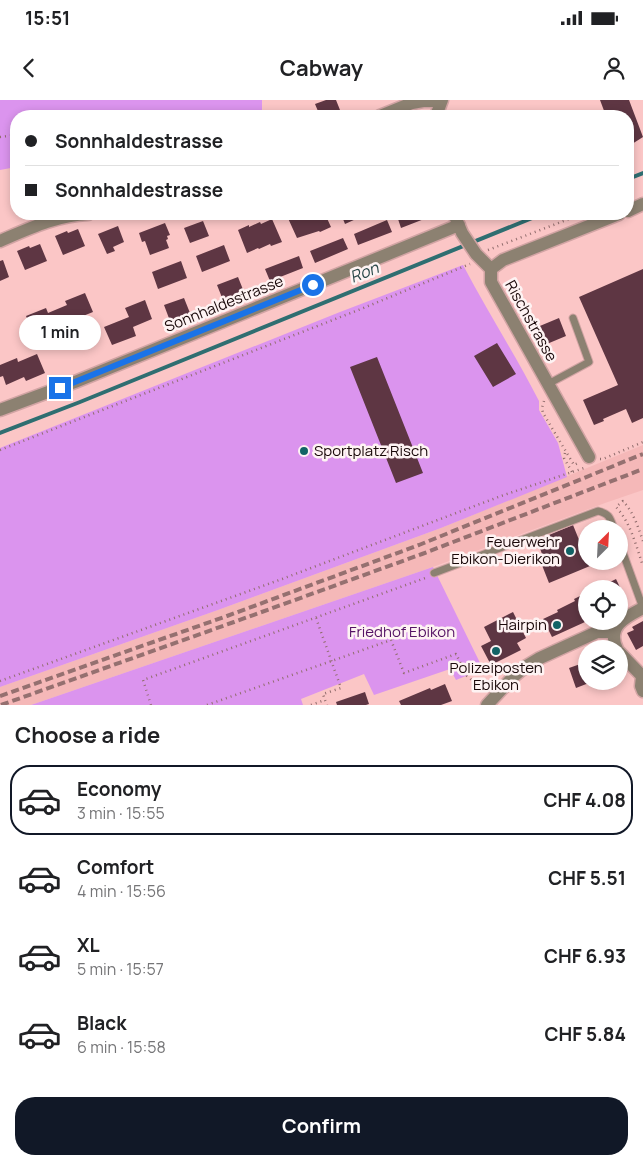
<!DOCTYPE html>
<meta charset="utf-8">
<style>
body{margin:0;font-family:Manrope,sans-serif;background:#f2f2f2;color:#202124;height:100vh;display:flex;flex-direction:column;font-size:19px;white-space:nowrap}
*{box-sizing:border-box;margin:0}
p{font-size:16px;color:#757577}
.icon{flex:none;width:28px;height:28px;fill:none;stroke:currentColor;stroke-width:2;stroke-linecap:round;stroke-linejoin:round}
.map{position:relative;height:605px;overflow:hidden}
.side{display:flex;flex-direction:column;background:#fff;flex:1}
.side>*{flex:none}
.hud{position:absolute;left:10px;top:10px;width:624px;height:110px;border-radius:20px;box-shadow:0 2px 8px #0003;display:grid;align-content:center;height:110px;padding:0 15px;background:#fff}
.needle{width:32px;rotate:24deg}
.buttons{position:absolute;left:578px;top:420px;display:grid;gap:10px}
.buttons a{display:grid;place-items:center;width:50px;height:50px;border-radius:50%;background:#fff;box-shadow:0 2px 8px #0003;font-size:25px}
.end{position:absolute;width:22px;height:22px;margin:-11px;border:6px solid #1a73e8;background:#fff;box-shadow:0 0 0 2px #fff}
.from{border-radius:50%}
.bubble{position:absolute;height:35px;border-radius:18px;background:#fff;box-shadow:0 2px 8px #0003;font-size:16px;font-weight:700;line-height:35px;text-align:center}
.hud b{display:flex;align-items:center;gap:18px;height:48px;font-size:19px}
.hud b+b{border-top:1px solid #e0e0e0}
.hud i{width:12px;height:12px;background:#202124}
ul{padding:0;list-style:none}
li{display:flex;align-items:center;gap:15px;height:70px;margin:0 10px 8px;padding:0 5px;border:2px solid transparent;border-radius:20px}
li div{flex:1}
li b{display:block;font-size:19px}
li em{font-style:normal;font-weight:700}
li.selected{border-color:#111827}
li>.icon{width:45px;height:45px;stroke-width:1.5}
h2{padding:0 15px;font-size:22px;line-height:60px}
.cta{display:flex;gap:10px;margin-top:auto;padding:10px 15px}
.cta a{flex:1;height:58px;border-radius:20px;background:#111827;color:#fff;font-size:20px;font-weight:700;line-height:58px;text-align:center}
.status{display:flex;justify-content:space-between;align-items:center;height:35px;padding:0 25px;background:#fff;direction:ltr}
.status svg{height:14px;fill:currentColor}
header{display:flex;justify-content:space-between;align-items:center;height:65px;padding:0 15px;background:#fff;font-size:22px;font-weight:700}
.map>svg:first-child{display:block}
.built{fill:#f5b8b8}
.green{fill:#db94ee}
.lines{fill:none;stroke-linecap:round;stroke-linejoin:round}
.stream{stroke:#2f6e71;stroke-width:4}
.building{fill:#5e3643}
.lane-casing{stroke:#d2a4a4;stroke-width:9}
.street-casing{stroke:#d2a4a4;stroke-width:15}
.path{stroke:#916d6d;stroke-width:2.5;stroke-dasharray:1 4;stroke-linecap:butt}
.lane{stroke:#8c8171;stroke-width:7}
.street{stroke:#8c8171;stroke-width:12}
.rail{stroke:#957070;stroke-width:4;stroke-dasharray:8 4;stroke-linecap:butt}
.route{stroke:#1a73e8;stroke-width:6}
.poi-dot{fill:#126366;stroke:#fef3f3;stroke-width:2}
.labels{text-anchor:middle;stroke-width:5;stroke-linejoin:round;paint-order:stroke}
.street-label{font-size:15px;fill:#190809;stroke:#fef3f3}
.poi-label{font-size:15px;fill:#190809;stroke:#fef3f3;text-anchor:end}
.park-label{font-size:15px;fill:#541264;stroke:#fef3f3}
.water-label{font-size:16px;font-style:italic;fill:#294748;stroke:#fef3f3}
</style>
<div class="status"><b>15:51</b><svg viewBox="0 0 49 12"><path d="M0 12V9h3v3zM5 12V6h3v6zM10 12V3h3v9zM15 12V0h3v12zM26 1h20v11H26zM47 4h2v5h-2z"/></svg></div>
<header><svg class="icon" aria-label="back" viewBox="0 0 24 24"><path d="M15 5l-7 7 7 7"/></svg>Cabway<svg class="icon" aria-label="person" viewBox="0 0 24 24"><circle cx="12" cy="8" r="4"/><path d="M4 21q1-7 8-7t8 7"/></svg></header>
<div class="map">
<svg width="643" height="605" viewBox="0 0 643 605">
<rect width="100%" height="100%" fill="#fbc6c6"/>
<path class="built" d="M 643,345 L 643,390 L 605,403 L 433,467 L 31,605 L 0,605 L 0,587 L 218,510 L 441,428 Z"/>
<path class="green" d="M 0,0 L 262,0 L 262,11 L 236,16 L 16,16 L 16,67 L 0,70 Z
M 463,165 C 487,211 515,254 539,301 L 539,310 L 558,343 L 567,377 L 441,428 L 218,510 L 0,587 L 0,348 L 340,212 Z
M 433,467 L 483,569 L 456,580 L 450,569 L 374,595 L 364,574 L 301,599 L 303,605 L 31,605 Z"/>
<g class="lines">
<path class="stream" d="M 628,79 L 643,73
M 0,333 L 80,302 L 542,114"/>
</g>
<path class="building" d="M 326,0 L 336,0 L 340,10 L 339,10 L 341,16 L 320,16 L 315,4 Z
M 600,0 L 629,0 L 643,37 L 632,44 L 628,45 L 628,16 L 606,16 Z
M 292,114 L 325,114 L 331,127 L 320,132 L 319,131 L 297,138 L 287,116 Z
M 341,114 L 376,114 L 368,117 L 367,115 L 356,120 L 356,119 L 345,124 Z
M 403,114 L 437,114 L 401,128 L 397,116 Z
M 272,119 L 282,142 L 271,146 L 270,144 L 259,149 L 258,148 L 247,153 L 238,130 L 249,125 L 249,127 L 260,122 L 261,124 Z
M 387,120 L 392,132 L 358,145 L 354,134 Z
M 203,121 L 209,136 L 190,143 L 184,128 Z
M 165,123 L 170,135 L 167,136 L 168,139 L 166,140 L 169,148 L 150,155 L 145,141 L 142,142 L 139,133 Z
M 118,126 L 124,142 L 113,147 L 115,151 L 107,154 L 98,134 Z
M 78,129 L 85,146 L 63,155 L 55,136 L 67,131 L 68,133 Z
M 343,138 L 348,149 L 315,163 L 310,151 Z
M 40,144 L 47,161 L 25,170 L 17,151 L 29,146 L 30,148 Z
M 224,145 L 230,161 L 202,172 L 196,156 Z
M 299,156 L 303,168 L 270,181 L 265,169 Z
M 3,160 L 9,177 L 0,181 L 0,161 Z
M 181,161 L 187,178 L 158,189 L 152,172 Z
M 643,169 L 643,318 L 632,323 L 626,309 L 603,319 L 604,321 L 594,325 L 583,300 L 618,285 L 579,197 Z
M 238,177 L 244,192 L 223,200 L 217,185 Z
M 85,193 L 93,212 L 73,220 L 75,224 L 56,232 L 54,227 L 34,235 L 26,216 L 46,208 L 48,213 L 67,205 L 65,201 Z
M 184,198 L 190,213 L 170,221 L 164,205 Z
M 145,200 L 152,219 L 133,227 L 136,236 L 112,245 L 104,227 L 129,217 L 125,208 Z
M 559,218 L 566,236 L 542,246 L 535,228 Z
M 497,243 L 516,274 L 493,287 L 474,256 Z
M 37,254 L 45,273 L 26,281 L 24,277 L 6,285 L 3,276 L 0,277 L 0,265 L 17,258 L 18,262 Z
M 377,257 L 423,373 L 396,383 L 350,267 Z
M 573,425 L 586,457 L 586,461 L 588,461 L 590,466 L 549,483 L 538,455 L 542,454 L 537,440 Z
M 616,479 L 626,500 L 619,504 L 619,489 L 596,489 Z
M 586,493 L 586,519 L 584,520 L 585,522 L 552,537 L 543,519 L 558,512 L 557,510 L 575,501 L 574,499 Z
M 513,512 L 526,538 L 517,543 L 521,550 L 491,565 L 481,546 L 491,541 L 484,527 Z
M 643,521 L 643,546 L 636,550 L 627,533 L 634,530 L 632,527 Z
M 586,562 L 586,581 L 594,581 L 576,588 L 569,568 Z
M 445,584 L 452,601 L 441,605 L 401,605 L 399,601 L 430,588 L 431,590 Z
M 365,592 L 369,604 L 366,605 L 337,605 L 336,602 Z"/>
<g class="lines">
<g class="lane-casing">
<path id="lane" d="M 548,284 L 589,262 L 573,218
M 619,442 L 643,508
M 434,473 L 598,411 C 610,414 610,418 614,429"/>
</g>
<g class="street-casing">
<path id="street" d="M 380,16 L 412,3 L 423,1 L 441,1
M 436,16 L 442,0
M 628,111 L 643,104
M 454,114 L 462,133 L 476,154 L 491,169
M 0,141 C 28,129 57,115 88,114
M 0,310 L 75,282 L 459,125
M 589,357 L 491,182 L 491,169 L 503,160 L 619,114
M 617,549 C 606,526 626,517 643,508
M 619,552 L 643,577
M 642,576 L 641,586 L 643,591
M 487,605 L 513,577 L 525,567 L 540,558 L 597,532 L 614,532"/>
</g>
<path class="path" d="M 175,16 L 203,13 L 225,16
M 0,37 L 16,35
M 488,150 L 582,114
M 544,301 L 542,308 L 543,313 L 574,365 L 578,363
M 0,350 L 361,209 L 470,164
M 565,353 L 564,358 L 572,372
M 600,359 L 603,359 L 643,342
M 643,441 C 638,427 634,413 623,401 L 616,407 C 631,423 636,446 643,466
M 316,518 L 341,588 L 323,594 L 325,600
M 0,581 L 282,479 L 501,396 L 584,368 L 585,366
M 151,605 L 143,580 L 428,477
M 207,605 L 391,540 L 404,573 L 456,554 L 467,576 L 485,591
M 311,605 L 325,600 L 327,605"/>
<use href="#lane" class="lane"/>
<use href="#street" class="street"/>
<path class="rail" d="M 0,596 L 227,516 L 419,445 L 643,354
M 1,605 L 234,522 L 422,454 L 643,369"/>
</g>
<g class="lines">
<path class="route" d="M 60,288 L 313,185"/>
</g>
<g class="poi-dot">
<circle cx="304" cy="351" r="5"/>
<circle cx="570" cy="451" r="5"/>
<circle cx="557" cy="525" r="5"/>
<circle cx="496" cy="551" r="5"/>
</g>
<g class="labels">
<g class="street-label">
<text transform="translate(224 204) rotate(-22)" y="5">Sonnhaldestrasse</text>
<text transform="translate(531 221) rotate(61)" y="5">Rischstrasse</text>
</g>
<g class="poi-label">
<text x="314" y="356" text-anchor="start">Sportplatz Risch</text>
<text x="560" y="447">Feuerwehr<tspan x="560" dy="17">Ebikon-Dierikon</tspan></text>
<text x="547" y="530">Hairpin</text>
<text x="496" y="573" text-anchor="middle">Polizeiposten<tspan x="496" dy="17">Ebikon</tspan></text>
</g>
<g class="park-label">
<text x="402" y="537">Friedhof Ebikon</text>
</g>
<g class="water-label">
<text transform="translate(364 172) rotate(-22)" y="6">Ron</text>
</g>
</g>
</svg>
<div class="buttons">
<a><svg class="needle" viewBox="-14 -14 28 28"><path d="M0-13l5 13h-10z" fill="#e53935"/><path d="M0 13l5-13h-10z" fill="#757577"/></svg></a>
<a><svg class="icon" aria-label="locate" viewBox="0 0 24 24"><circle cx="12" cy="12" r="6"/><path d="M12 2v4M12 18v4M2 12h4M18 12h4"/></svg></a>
<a><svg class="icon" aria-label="layers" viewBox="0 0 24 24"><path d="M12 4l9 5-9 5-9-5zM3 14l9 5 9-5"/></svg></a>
</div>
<i class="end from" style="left:313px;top:185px"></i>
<i class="end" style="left:60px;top:288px"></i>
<div class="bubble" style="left:19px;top:215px;width:82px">1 min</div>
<div class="hud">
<b><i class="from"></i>Sonnhaldestrasse</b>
<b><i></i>Sonnhaldestrasse</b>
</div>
</div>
<section class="side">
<h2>Choose a ride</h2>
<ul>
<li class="selected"><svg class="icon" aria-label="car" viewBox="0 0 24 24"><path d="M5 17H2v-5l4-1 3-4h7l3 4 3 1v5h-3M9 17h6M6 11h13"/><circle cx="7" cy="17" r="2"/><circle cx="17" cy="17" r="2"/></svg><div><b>Economy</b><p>3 min · 15:55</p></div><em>CHF 4.08</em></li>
<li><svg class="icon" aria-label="car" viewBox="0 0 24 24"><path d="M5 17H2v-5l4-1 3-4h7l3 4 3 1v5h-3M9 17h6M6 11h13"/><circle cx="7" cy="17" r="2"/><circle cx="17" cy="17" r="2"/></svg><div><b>Comfort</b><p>4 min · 15:56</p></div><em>CHF 5.51</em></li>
<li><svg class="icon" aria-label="car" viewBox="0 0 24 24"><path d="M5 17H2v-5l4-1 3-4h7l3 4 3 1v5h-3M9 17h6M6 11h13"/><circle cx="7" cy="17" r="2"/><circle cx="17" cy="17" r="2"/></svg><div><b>XL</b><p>5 min · 15:57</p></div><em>CHF 6.93</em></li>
<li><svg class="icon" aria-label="car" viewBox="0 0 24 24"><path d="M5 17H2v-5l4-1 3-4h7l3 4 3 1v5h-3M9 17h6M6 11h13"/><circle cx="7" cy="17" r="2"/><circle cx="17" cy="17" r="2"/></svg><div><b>Black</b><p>6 min · 15:58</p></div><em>CHF 5.84</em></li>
</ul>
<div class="cta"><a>Confirm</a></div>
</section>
